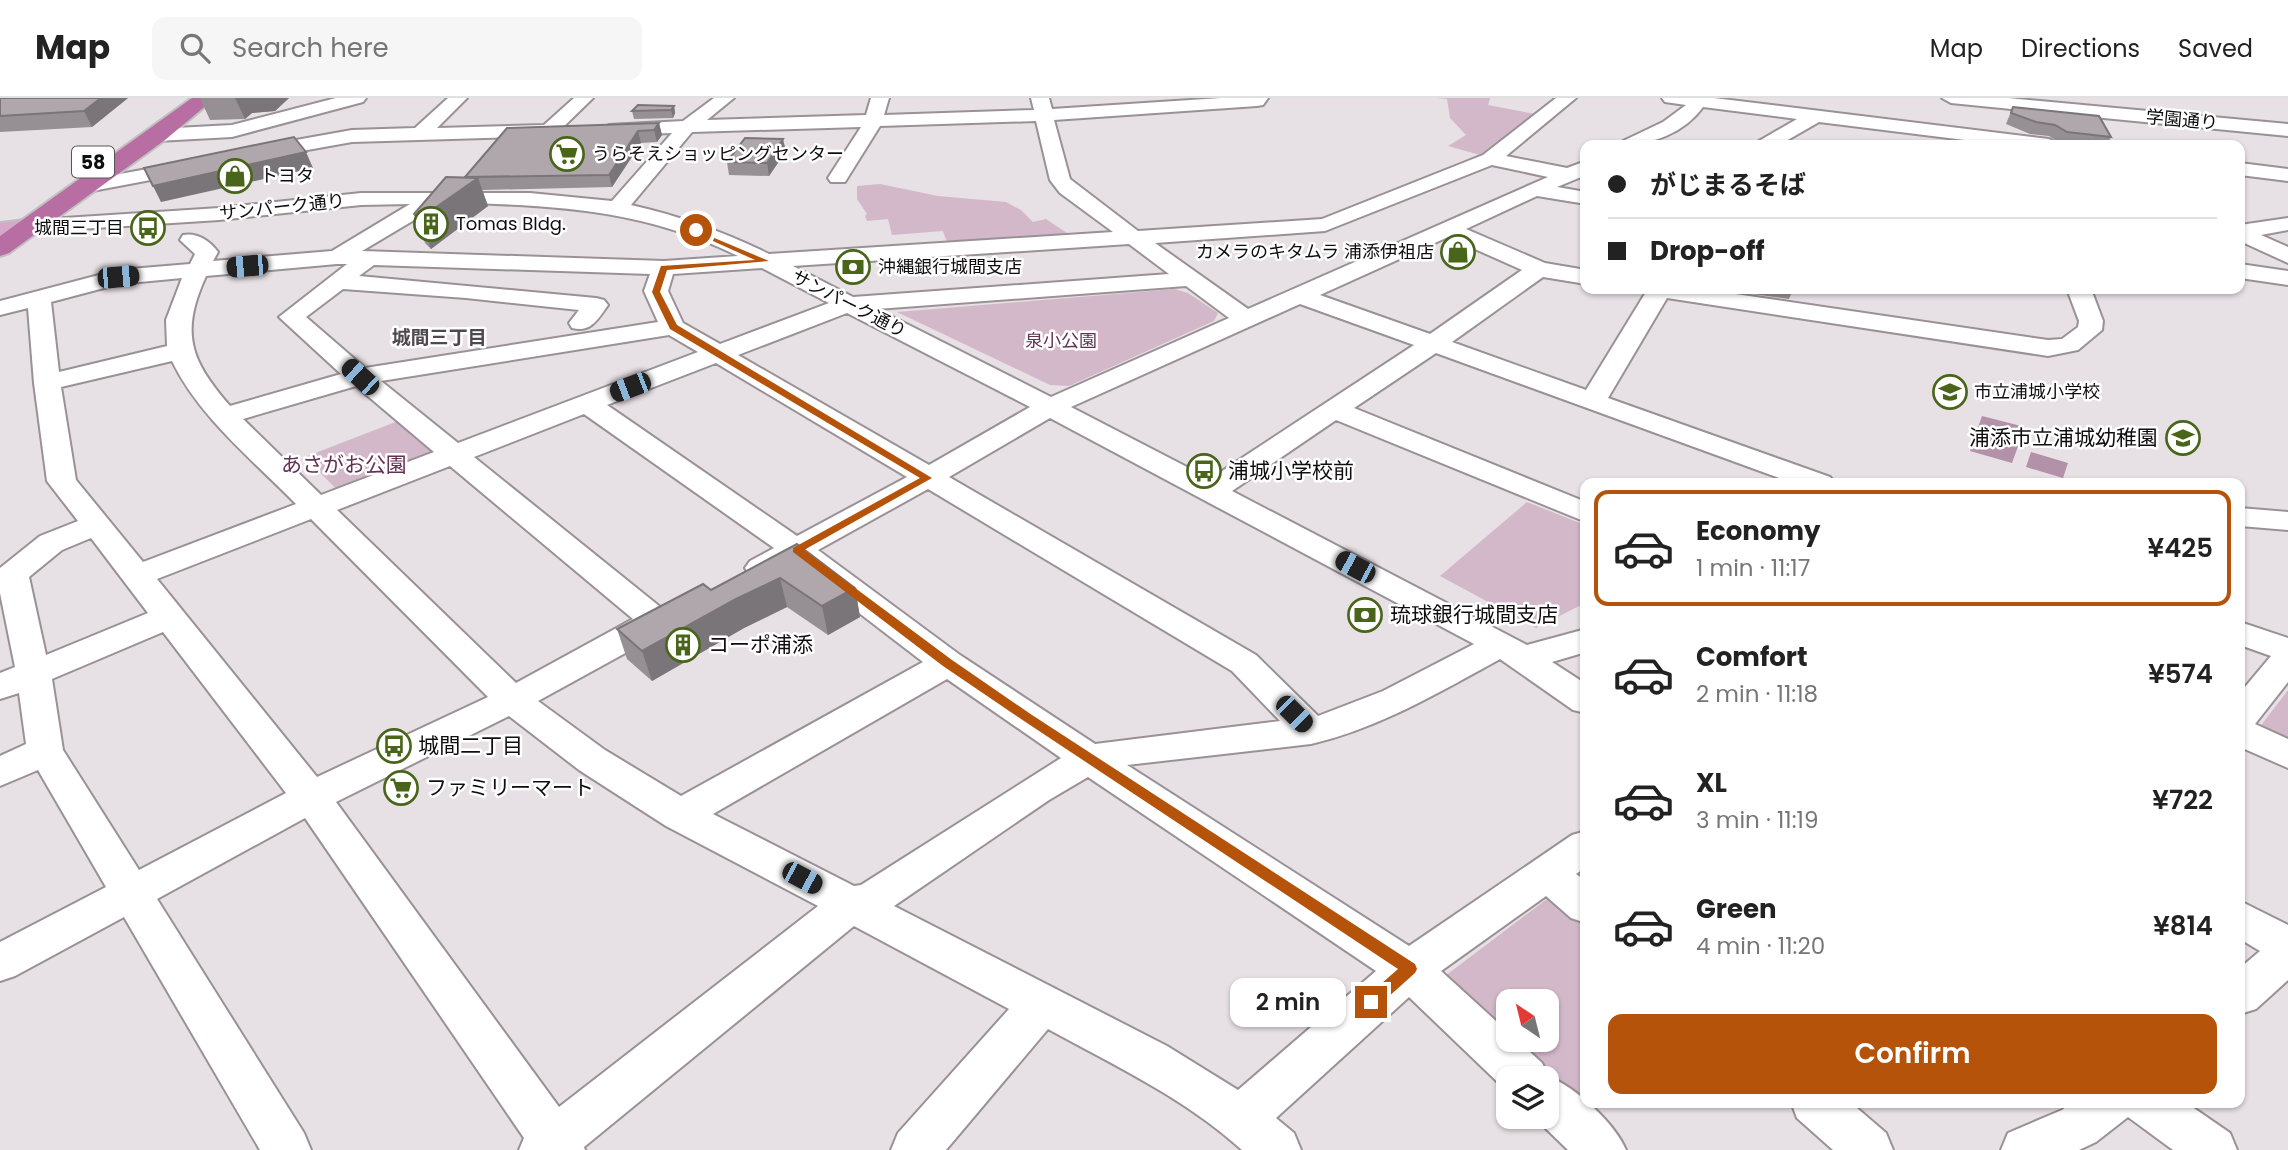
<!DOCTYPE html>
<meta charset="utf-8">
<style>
body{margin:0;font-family:Poppins,"Noto Sans JP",sans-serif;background:#f6f6f6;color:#222;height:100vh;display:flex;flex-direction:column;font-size:26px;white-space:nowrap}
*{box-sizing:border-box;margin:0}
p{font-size:23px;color:#767676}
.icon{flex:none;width:38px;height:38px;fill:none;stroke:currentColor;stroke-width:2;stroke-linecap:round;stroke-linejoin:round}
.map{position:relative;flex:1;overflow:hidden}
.side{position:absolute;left:1580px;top:380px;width:665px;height:630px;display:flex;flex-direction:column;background:#fff;border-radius:14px;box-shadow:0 2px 5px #0004}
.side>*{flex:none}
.guide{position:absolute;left:1580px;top:42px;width:665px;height:154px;border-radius:14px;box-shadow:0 2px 5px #0004;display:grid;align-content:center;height:154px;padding:0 28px;background:#fff}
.needle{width:46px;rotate:325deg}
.tools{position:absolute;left:1496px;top:891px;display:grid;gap:14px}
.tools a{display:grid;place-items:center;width:63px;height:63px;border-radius:14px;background:#fff;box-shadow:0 2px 5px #0004;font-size:35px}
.end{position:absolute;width:32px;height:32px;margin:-16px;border:9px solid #b45309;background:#fff;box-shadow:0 0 0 4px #fff}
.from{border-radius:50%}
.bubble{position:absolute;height:49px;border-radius:14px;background:#fff;box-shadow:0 2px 5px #0004;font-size:23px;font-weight:600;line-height:49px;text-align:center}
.car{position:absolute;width:21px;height:42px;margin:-21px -10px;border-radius:9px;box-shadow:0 0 5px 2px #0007;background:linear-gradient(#222 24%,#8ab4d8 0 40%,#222 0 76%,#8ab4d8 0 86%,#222 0)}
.guide b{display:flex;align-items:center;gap:24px;height:66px;font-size:26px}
.guide b+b{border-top:2px solid #e0e0e0}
.guide i{width:18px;height:18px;background:#222}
ul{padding:12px 0 0;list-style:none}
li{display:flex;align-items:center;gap:21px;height:116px;margin:0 14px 10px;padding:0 14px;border:4px solid transparent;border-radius:14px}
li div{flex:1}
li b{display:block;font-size:26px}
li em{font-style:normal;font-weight:600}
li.active{border-color:#b45309}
li>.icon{width:63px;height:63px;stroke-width:1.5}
.cta{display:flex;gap:14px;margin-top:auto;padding:14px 28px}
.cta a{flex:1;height:80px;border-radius:14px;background:#b45309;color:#fff;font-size:28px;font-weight:600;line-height:80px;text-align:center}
header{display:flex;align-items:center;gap:42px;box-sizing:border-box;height:98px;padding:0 35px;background:#fff;border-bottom:2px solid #e0e0e0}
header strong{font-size:33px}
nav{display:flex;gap:38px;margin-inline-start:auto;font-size:24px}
.search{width:490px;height:63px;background:#f6f6f6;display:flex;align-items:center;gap:18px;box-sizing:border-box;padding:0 24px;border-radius:14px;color:#767676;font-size:26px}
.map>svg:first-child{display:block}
.green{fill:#d3b8ca;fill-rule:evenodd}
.water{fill:#b391a8}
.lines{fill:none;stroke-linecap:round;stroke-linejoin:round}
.minor-casing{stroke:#999196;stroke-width:4}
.major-casing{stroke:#c1c0c0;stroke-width:4}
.highway-casing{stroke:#c1c0c0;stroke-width:4}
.minor{fill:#fff;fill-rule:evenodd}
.major{fill:#d4a8c8;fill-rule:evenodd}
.highway{fill:#b86ea3;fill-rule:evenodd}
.wall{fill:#969094}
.shaded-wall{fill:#7a7578}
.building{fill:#afa7ac;stroke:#7a7578;stroke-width:2}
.route{fill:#b45309}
.labels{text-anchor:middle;stroke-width:5;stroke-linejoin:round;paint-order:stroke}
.far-street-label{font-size:18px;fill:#0f0d0e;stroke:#fff}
.far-poi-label{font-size:18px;fill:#0f0d0e;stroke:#fff;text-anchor:start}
.far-park-label{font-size:18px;fill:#613254;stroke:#fff}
.shield{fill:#fff;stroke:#575656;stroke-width:2}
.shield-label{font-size:19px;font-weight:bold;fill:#0f0d0e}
.far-neighbourhood-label{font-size:19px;font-weight:bold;fill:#4f484c;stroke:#fff}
.poi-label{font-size:21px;fill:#0f0d0e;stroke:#fff;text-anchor:start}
.park-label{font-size:21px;fill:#613254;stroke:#fff}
</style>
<header>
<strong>Map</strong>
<div class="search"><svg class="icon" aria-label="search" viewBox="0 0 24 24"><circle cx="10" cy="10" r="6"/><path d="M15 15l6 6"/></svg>Search here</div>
<nav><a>Map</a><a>Directions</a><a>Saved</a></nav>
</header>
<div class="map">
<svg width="2288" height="1052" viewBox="0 0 2288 1052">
<rect width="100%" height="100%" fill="#e7e0e5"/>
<path class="green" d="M 1437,0 L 1490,0 L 1488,7 L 1535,16 L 1480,57 L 1448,48 L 1466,37 L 1450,20 L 1447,1 Z
M 880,86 L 938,98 L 1006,104 L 1021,112 L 1033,124 L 1046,121 L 1073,139 L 948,147 L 943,133 L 892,137 L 888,121 L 867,123 L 865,118 L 867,116 L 857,101 L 857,88 Z
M 1175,191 L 1188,195 L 1218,215 L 1214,223 L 1069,288 L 1050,287 L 897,214 Z
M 398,323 L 433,355 L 338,393 L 305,359 Z
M 1527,404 L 1585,427 L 1585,505 L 1536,530 L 1440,478 Z
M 2288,592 L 2288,653 L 2259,630 Z
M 1551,798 L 1585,827 L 1586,1004 L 1603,1005 L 1584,1019 L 1547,980 L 1441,881 ZM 1508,903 L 1547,903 L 1547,942 L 1508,942 Z"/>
<path class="water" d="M 1982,318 L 2025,329 L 2012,365 L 1970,353 Z
M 2031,354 L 2068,365 L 2063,380 L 2026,369 Z"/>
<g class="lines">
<g class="minor-casing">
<path id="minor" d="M 336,0 L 366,0 L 363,4 L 232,39 L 157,43 L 148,37 L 157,31 L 232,27 Z
M 448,0 L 467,0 L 437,30 L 544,27 L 574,0 L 593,0 L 556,36 L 549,38 L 352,44 L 257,61 L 247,55 L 257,49 L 352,32 L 415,30 Z
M 714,0 L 734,0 L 707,22 L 866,17 L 871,0 L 889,0 L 884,17 L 1034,12 L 1031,0 L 1049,0 L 1052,11 L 1221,0 L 1268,0 L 1263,7 L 1257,8 L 1054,22 L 1070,81 L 1138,133 L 1322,121 L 1483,57 L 1556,0 L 1576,0 L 1506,58 L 1567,70 L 1586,63 L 1586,77 L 1557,89 L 1586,94 L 1586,106 L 1537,98 L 1466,131 L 1545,165 L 1586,172 L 1586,186 L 1543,179 L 1452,244 L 1586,292 L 1646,194 L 1644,191 L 1701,191 L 2048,242 L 2062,241 L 2078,229 L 2079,223 L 2067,191 L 2091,191 L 2103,223 L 2102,232 L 2078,252 L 2048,258 L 1667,200 L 1608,300 L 1830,379 L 1835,385 L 1793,385 L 1436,255 L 1354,310 L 1586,404 L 1586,424 L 1336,322 L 1232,393 L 1527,547 L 1586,531 L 1586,554 L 1552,564 L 1586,586 L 1586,615 L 1573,612 L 1500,561 C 1438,595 1379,630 1311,646 L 1127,667 L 1409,848 L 1572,737 L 1586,733 L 1586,769 L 1576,776 L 1586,783 L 1586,825 L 1571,820 L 1546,798 L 1441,873 L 1508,934 L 1508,942 L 1517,942 L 1542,965 L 1549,979 C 1576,989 1615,1026 1626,1052 L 1568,1052 L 1533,1018 L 1547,1018 L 1547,980 L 1508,980 L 1508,994 L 1409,899 L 1276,1020 L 1294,1035 L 1301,1052 L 1242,1052 C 1186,1001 1114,967 1048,931 L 946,1052 L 891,1052 L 898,1035 L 1009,911 L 854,828 L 584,1049 L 585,1052 L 519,1052 L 524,1040 L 305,720 L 157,801 L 304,1035 L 311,1052 L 260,1052 L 124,819 L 15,878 L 0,883 L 0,844 L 106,789 L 38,672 L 0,688 L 0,658 L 26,646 L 19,595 L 0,601 L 0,575 L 15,569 L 0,495 L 0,470 L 40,438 L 78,423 L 47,383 L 34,285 L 28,210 L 0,217 L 0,203 L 118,172 L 190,166 L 195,156 L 180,142 L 183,137 C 197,134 210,143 218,154 L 213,163 L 332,153 L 410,106 L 361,107 L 219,122 L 33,134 L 25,133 L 22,128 L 25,123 L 33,122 L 219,110 L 361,95 L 530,95 L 612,103 L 672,35 L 616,37 L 607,31 L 609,27 L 683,23 ZM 1036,23 L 1050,82 L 1060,95 L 1113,134 L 769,156 C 724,134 680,118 631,107 L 692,34 L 861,29 L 828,80 L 831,84 L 845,84 L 880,28 ZM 1492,67 L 1548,79 L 1248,211 L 1155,145 L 1325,133 ZM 469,105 C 567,108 649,114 738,158 L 664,163 L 362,153 L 441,106 ZM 1448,139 L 1522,172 L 1430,236 L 1320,197 ZM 1129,146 L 1169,176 L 853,199 L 793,168 ZM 337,166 L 347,166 L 279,219 L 341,276 L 230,308 C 190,262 180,235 206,178 ZM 374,167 L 650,176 L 644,193 L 658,224 L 365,270 L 306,219 L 343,191 L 466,200 L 579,212 L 569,225 L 572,230 C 591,235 598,221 608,207 L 604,202 L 596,200 L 359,178 ZM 762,170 L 829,205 L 720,246 L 683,225 L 668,193 L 673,176 ZM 182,180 L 166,222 L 167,248 L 59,274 L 51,204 L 119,186 ZM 1186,188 L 1229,220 L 1051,299 L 877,211 ZM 1300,206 L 1414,247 L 1210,381 L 1071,309 ZM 847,215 L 1030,309 L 929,367 L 738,257 ZM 669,237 L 698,254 L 458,345 L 381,283 ZM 172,263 C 199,319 253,362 296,406 L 143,464 L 76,382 L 61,289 ZM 716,265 L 907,379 L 797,438 L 607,307 ZM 356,288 L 434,354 L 321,397 L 243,321 ZM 584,316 L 774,450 L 750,463 L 745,470 L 750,477 C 768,482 779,473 794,465 L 923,564 L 681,698 L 605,652 L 538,603 L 669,531 L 676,521 L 671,513 L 664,512 L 474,359 ZM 1050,320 L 1474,546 L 1383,593 L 1318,618 L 1256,557 L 949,379 ZM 450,368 L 633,521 L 516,585 L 337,412 ZM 928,391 L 1232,573 L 1280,623 L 1095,646 L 960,557 L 818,452 ZM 311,421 L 488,599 L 317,679 L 157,481 ZM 91,440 L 148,515 L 46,557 L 29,479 L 62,452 ZM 163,534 L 286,695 L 139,772 L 63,652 L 52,581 ZM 947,581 L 1061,660 L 861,787 L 854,788 L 713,716 ZM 509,618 L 579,672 L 666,728 L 818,808 L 559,1009 L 336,704 ZM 1088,679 L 1376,873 L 1238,992 L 1167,948 L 894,808 L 1049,702 Z
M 1662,0 L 1714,0 L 2049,41 L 2059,47 L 2005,47 L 1819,24 L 1779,47 L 1757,47 L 1759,43 L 1797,21 L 1703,9 C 1684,35 1652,47 1621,47 L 1623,43 L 1663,24 L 1686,7 L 1665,4 Z
M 1942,0 L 2008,0 L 2288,26 L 2288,38 L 1951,5 Z
M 191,63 L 198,65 L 201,69 L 198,73 L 87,94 L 80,92 L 77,88 L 80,84 L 87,82 Z
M 2240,65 L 2288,71 L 2288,83 L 2240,77 Z
M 2288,120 L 2288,132 L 2261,137 L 2288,149 L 2288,165 L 2240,143 L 2240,127 Z
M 2240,166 L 2288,173 L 2288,187 L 2240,180 Z
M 2240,410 L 2288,414 L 2288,432 L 2240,428 Z
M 2240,524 L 2288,540 L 2288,584 L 2255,626 L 2288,641 L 2288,670 L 2240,649 L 2240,595 L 2271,558 L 2240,547 Z
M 2240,803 L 2288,827 L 2288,882 L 2256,911 L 2240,916 L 2240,870 L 2260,853 L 2240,841 Z
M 1791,1004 L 1850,1004 L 1886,1035 L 1893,1052 L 1833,1052 L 1797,1020 Z
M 2072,1004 L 2185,1004 L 2230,1035 L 2237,1052 L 2173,1052 L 2128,1019 L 2096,1044 L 2079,1052 L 2001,1052 L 2008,1035 L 2062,1012 Z"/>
</g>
<g class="major-casing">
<path id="major" d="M 33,121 L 42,123 L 45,128 L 42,133 L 0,141 L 0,125 Z"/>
</g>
<g class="highway-casing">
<path id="highway" d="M 192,0 L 215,0 L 165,42 L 9,155 L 0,158 L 0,138 Z"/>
</g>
<use href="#minor" class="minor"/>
<use href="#major" class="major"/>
<use href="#highway" class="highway"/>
</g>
<path class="wall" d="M 0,0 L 128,0 L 92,29 L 0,34 Z
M 200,0 L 289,0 L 275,13 L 252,15 L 245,21 L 210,22 Z
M 674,8 L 675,15 L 673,20 L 634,21 L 632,13 Z
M 2013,9 L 2111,39 L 2107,47 L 2073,47 L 2061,46 L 2049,38 L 2030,36 L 2006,26 Z
M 659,25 L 662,37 L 657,44 L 641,45 L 612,89 L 482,92 L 488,108 L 431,151 L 425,145 L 414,116 L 465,79 Z
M 786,53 L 769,78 L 729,77 L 727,64 Z
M 1716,191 L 1793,191 L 1789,201 Z
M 797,446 L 855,490 L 860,519 L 828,537 L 787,509 L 744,530 L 652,583 L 627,561 L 617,531 L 711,492 Z"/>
<path class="shaded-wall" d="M 101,0 L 128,0 L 92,29 L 84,13 Z
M 235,0 L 289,0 L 275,13 L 252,15 L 245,21 Z
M 674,8 L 675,15 L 673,20 L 671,12 Z
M 659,25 L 662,37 L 657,44 L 654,32 Z
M 638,33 L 641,45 L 612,89 L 609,77 Z
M 783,41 L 786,53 L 769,78 L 767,65 Z
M 306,54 L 313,70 L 161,104 L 153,88 Z
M 478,80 L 488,108 L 431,151 L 419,121 Z
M 780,480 L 787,509 L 744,530 L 652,583 L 642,553 L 736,501 Z
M 855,490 L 860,519 L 828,537 L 822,508 Z"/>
<path class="building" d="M 0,0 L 101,0 L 84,13 L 0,18 Z
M 638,7 L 674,8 L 671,12 L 632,13 Z
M 2013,9 L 2099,18 L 2111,39 L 2067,34 L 2055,27 L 2036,24 L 2011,15 Z
M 659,25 L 654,32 L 638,33 L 609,77 L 465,79 L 507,30 Z
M 294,39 L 306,54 L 153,88 L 144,70 Z
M 745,40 L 783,41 L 767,65 L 727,64 Z
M 446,79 L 478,80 L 419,121 L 414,116 Z
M 797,446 L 855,490 L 822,508 L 780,480 L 736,501 L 642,553 L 617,531 L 703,486 L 711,492 Z"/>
<path class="route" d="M 693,131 L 769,163 L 667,172 L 660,194 L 677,227 L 932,380 L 804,452 L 952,562 L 1032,617 L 1415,866 L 1417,871 L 1415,875 L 1377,909 L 1366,909 L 1364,904 L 1366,899 L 1398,871 L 1024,623 L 943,568 L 793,454 L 793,450 L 920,380 L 670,231 L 652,194 L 661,168 L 755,162 L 693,134 Z"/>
<defs>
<g id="supermarket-ring" transform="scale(1.75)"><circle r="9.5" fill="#fff" stroke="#486519" stroke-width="1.5"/><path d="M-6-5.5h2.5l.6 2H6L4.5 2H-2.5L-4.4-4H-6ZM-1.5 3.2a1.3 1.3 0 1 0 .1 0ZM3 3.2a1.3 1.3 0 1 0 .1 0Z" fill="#486519"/></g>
<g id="shop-ring" transform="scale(1.75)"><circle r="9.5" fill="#fff" stroke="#486519" stroke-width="1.5"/><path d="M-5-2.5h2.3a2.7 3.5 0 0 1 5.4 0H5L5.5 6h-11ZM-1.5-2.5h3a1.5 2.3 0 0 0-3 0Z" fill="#486519"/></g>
<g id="building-ring" transform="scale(1.75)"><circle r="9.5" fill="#fff" stroke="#486519" stroke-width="1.5"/><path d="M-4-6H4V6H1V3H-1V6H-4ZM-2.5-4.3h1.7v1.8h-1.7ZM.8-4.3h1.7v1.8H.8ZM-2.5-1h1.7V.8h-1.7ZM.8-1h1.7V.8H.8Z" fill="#486519"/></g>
<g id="bus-ring" transform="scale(1.75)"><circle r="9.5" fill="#fff" stroke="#486519" stroke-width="1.5"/><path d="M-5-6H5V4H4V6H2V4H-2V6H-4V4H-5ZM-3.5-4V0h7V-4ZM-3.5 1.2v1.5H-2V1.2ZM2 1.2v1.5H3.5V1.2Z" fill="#486519"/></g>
<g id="bank-ring" transform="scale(1.75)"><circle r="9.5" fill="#fff" stroke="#486519" stroke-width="1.5"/><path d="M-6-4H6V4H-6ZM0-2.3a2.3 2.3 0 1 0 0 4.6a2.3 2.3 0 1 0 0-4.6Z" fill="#486519"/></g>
<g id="school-ring" transform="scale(1.75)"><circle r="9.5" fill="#fff" stroke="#486519" stroke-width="1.5"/><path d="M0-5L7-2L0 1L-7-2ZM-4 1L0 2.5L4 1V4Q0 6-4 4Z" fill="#486519"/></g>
</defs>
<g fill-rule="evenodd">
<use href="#supermarket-ring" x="567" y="56"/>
<use href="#shop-ring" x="235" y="78"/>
<use href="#building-ring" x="431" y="126"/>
<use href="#bus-ring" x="148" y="130"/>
<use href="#shop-ring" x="1458" y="154"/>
<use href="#bank-ring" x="853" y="169"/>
<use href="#school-ring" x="1950" y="294"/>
<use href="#school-ring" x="2183" y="340"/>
<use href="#bus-ring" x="1204" y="373"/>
<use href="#bank-ring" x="1365" y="517"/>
<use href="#building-ring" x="683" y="547"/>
<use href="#bus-ring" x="394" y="648"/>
<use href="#supermarket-ring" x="401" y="690"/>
</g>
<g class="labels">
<g class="far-street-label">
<text transform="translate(2182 22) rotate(5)" y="6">学園通り</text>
<text transform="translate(282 109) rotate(-6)" y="6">サンパーク通り</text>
<text transform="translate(849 206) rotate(27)" y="6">サンパーク通り</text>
</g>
<g class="far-poi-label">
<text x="592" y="62">うらそえショッピングセンター</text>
<text x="260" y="84">トヨタ</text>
<text x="456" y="132">Tomas Bldg.</text>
<text x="124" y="136" text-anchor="end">城間三丁目</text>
<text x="1434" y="160" text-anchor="end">カメラのキタムラ 浦添伊祖店</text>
<text x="878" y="175">沖縄銀行城間支店</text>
<text x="1974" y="300">市立浦城小学校</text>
</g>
<g class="far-park-label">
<text x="1061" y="249">泉小公園</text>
</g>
<rect class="shield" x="72" y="48.5" width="42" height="31" rx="5"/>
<g class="shield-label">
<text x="93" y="71">58</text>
</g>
<g class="far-neighbourhood-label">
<text x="439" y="246">城間三丁目</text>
</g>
<g class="poi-label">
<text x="2158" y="347" text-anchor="end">浦添市立浦城幼稚園</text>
<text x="1228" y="380">浦城小学校前</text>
<text x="1390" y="524">琉球銀行城間支店</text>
<text x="708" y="554">コーポ浦添</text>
<text x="418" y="655">城間二丁目</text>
<text x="426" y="697">ファミリーマート</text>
</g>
<g class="park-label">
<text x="344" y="374">あさがお公園</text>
</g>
</g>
</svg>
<div class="tools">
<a><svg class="needle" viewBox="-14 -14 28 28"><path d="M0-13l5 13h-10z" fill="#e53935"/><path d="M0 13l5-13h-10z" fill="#767676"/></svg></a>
<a><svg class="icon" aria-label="layers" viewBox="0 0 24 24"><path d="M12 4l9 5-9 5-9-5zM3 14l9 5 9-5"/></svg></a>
</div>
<i class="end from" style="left:696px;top:132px"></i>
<i class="end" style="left:1371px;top:904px"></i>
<div class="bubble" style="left:1230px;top:880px;width:116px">2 min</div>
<i class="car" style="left:247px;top:168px;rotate:265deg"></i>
<i class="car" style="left:118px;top:179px;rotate:85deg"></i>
<i class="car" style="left:360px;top:279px;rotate:312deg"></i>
<i class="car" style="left:630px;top:289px;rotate:249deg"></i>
<i class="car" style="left:1355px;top:469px;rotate:298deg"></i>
<i class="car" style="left:1294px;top:616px;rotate:135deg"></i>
<i class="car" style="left:802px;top:780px;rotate:118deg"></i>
<div class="guide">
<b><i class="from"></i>がじまるそば</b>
<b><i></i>Drop-off</b>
</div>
<section class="side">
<ul>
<li class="active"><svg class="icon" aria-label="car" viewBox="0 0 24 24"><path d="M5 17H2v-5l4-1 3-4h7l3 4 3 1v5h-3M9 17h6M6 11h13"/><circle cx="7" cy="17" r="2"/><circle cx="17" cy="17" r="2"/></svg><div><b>Economy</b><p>1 min · 11:17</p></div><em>¥425</em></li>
<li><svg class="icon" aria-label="car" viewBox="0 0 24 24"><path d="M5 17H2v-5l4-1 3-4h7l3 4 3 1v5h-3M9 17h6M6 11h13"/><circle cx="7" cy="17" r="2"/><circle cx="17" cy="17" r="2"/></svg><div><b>Comfort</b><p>2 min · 11:18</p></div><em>¥574</em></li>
<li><svg class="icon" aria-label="car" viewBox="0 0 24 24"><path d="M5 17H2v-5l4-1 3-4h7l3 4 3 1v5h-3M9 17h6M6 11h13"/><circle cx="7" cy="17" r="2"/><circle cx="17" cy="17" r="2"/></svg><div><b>XL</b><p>3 min · 11:19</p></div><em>¥722</em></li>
<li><svg class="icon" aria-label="car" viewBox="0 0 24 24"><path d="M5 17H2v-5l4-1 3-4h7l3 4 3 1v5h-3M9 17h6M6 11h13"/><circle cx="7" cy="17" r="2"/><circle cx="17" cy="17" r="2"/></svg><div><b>Green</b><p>4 min · 11:20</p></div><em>¥814</em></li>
</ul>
<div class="cta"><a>Confirm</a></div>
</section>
</div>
